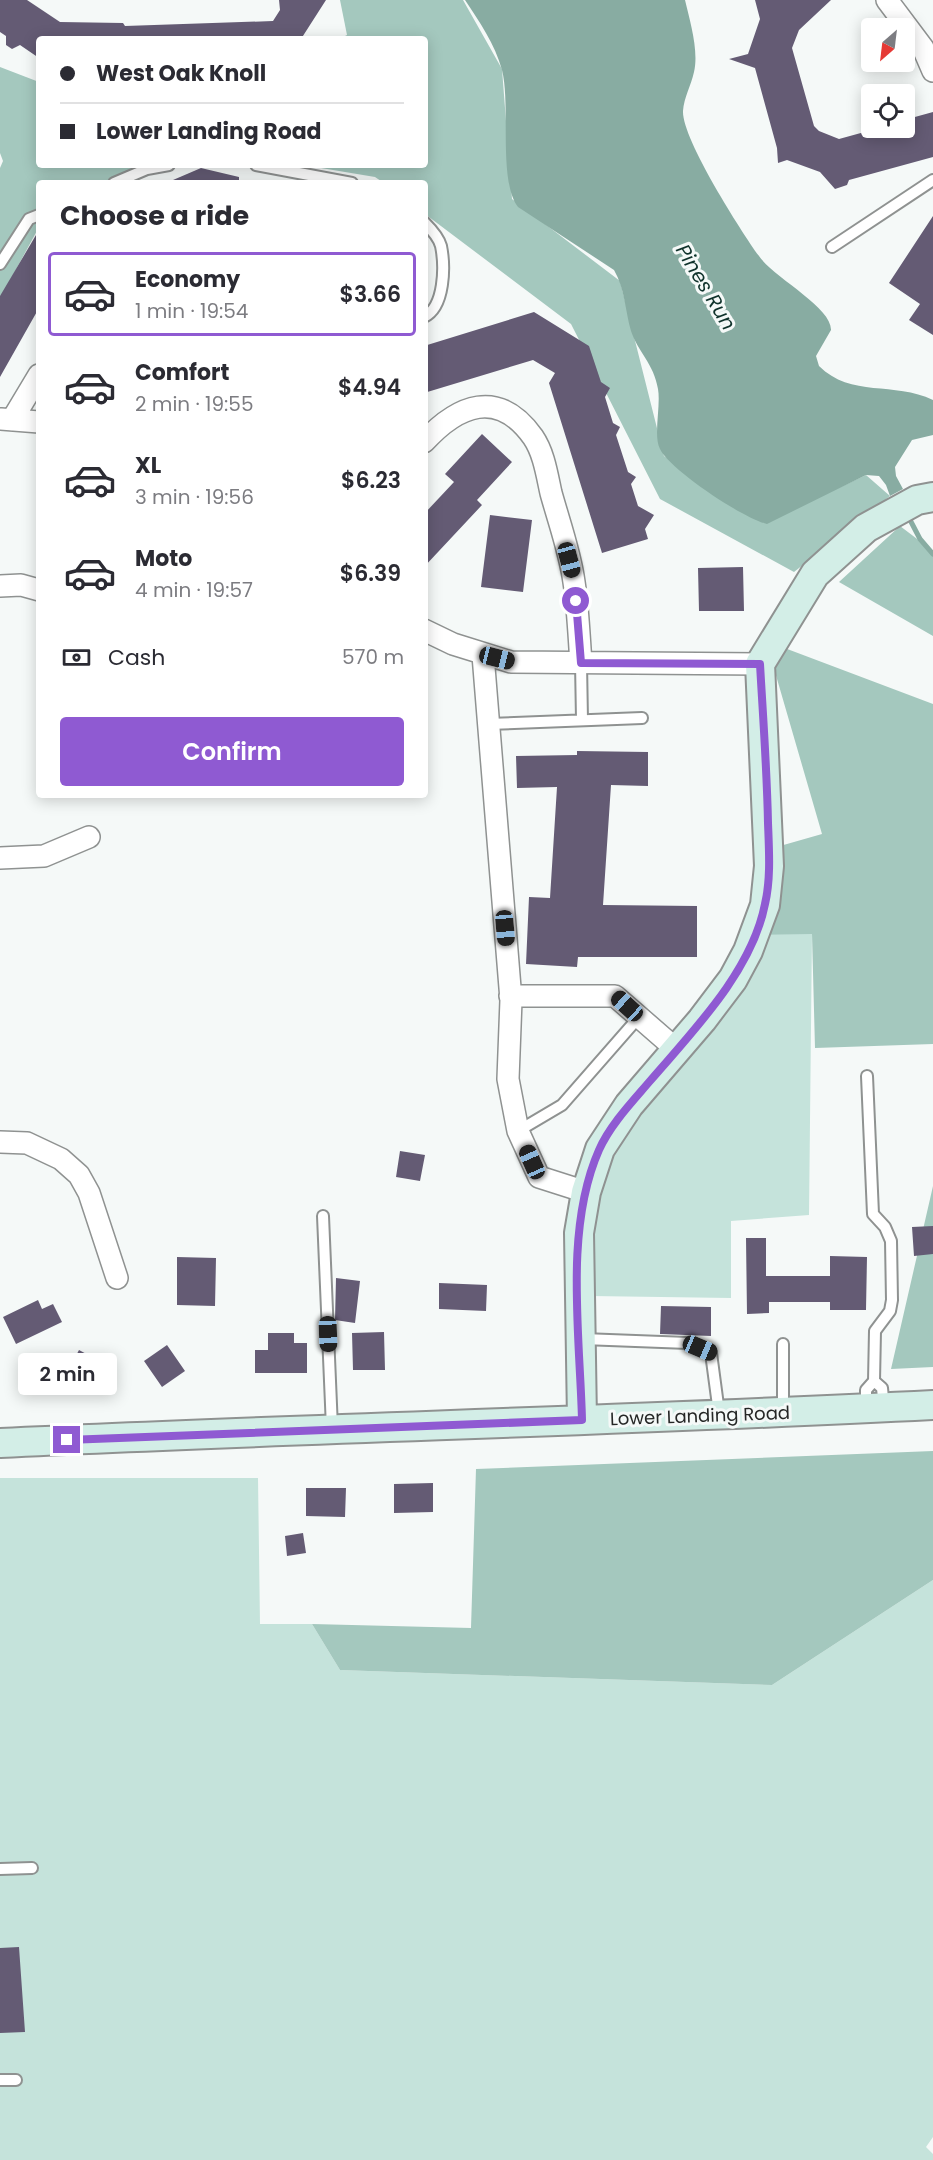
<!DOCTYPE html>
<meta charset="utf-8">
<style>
body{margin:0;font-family:Poppins,sans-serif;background:#f7f7f7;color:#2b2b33;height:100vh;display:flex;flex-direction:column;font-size:22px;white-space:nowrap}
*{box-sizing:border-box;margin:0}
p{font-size:20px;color:#7c7c81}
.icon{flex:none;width:33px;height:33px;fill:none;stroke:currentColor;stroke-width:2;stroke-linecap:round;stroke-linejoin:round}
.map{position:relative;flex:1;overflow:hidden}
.details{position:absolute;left:36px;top:180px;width:392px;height:618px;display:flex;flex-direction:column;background:#fff;border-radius:6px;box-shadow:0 3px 15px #0003}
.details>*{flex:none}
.top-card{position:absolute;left:36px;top:36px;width:392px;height:132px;border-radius:6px;box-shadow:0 3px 15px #0003;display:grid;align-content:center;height:132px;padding:0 24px;background:#fff}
.needle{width:39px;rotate:208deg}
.tools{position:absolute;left:861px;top:18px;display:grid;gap:12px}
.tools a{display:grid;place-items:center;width:54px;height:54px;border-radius:6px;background:#fff;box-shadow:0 3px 15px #0003;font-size:30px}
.end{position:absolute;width:27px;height:27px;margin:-14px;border:8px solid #8f5ad2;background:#fff;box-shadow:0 0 0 3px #fff}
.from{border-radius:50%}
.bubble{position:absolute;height:42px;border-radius:6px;background:#fff;box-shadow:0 3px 15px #0003;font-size:20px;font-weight:600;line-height:42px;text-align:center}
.car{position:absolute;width:18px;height:36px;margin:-18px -9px;border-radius:8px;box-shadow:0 0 4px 2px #0007;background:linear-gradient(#222 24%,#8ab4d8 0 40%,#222 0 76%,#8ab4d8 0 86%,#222 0)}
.top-card b{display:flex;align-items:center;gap:21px;height:57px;font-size:22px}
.top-card b+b{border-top:2px solid #e1e1e2}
.top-card i{width:15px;height:15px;background:#2b2b33}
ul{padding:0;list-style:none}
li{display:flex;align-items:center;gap:18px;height:84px;margin:0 12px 9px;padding:0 12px;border:3px solid transparent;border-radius:6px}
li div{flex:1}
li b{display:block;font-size:22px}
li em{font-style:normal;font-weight:600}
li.on{border-color:#8f5ad2}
li>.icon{width:54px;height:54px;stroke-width:1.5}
h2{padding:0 24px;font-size:27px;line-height:72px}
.pay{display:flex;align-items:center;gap:15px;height:66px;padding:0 24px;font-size:22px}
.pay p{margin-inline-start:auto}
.cta{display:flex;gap:12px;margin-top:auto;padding:12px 24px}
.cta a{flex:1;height:69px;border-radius:6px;background:#8f5ad2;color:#fff;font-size:24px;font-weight:600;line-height:69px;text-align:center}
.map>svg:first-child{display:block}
.green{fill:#c5e3db}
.forest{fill:#a4c8be}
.water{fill:#88aca2}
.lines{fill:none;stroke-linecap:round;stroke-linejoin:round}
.stream{stroke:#88aca2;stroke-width:5}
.building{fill:#645b74}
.lane-casing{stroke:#8f9291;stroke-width:14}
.street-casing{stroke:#8f9291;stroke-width:24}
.secondary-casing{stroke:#8f9291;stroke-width:32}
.lane{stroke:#fff;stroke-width:10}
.street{stroke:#fff;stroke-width:21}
.secondary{stroke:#d3eee7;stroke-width:28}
.route{stroke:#8f5ad2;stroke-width:8}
.labels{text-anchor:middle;stroke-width:6;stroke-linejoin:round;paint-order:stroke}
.street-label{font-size:18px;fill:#252726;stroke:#f5f9f8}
.water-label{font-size:20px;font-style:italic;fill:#0f322b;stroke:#f5f9f8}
</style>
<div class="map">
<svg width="933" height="2160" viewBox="0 0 933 2160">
<rect width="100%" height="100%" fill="#f5f9f8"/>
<path class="green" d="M 754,934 L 812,934 L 809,1215 L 731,1221 L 731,1298 L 591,1296 L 586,1192 Z
M 0,1478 L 258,1478 L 260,1624 L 312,1624 L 340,1670 L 772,1685 L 933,1580 L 933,2137 L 926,2147 L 933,2154 L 933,2160 L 0,2160 Z"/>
<path class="forest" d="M 340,0 L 463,0 L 502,69 L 512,199 L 620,281 L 664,456 L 764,523 L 866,475 L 890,496 L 794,572 L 660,499 L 571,324 L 425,214 L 424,183 L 384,183 L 375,177 L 303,165 L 424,165 L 424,39 L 339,39 L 347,35 Z
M 0,67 L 39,82 L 39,165 L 160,165 L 112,183 L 39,183 L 39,227 L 0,299 L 0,168 L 3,161 L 0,153 Z
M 900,526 L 933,551 L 933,636 L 839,582 Z
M 766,641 L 933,704 L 933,1044 L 815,1048 L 812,934 L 752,935 L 773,848 L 822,834 Z
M 933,1186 L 933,1367 L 891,1369 Z
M 933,1451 L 933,1580 L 772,1685 L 340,1670 L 312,1624 L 471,1628 L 476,1469 Z"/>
<path class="water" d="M 465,0 L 685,0 C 690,21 699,51 694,72 C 691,86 684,97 683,111 C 682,139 741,231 759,256 C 773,277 832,307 831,330 L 816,356 L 819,366 C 851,398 894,381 933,400 L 933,435 L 912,440 L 895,467 L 896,476 L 903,489 L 890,496 L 886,485 L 879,476 L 866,475 L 767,524 C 744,519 670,470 660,449 C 653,436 661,406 658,389 C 654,364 638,352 631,331 C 625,310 625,289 614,270 L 518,207 C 498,181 511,105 502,70 C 495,44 479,21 465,0 Z"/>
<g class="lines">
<path class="stream" d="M 908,516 L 920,539 L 933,554"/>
</g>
<path class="building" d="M 0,0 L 27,0 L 60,22 L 123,23 L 125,26 L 273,21 L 280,10 L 279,0 L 326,0 L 301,39 L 39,39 L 39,58 L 20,45 L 12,49 L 6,45 L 6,36 L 0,32 Z
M 755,0 L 831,0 L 799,30 L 792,48 L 814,126 L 819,131 L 839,139 L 879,128 L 904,128 L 904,120 L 933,112 L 933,157 L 849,180 L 847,185 L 835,189 L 820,172 L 787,160 L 778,163 L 777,148 L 755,68 L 729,59 L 748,54 L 760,19 Z
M 201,168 L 239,177 L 239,183 L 166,183 Z
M 933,216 L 933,335 L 909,320 L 920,304 L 889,283 Z
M 39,230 L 39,308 L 0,377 L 0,296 Z
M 534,312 L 589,346 L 601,382 L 610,388 L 605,397 L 613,423 L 620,427 L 616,435 L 628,472 L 636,477 L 631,484 L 638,506 L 654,515 L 645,529 L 648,539 L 602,553 L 549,383 L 555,373 L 533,360 L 424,393 L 424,346 Z
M 482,434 L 512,462 L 477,500 L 482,505 L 424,567 L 424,514 L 454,482 L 445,474 Z
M 490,515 L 532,520 L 523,592 L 481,587 Z
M 743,567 L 744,611 L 699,611 L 698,568 Z
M 577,751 L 648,752 L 648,786 L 611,785 L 603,905 L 697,906 L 697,957 L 578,957 L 577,967 L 526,964 L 529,897 L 550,898 L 557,787 L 517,788 L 516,756 L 577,755 Z
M 400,1151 L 425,1155 L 420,1181 L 396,1177 Z
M 933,1226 L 933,1254 L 914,1256 L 912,1227 Z
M 746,1238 L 766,1238 L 766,1276 L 830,1276 L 830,1256 L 867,1257 L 866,1310 L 830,1310 L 830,1302 L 769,1302 L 769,1313 L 747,1314 Z
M 177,1257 L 216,1258 L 215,1306 L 177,1305 Z
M 336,1278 L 360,1281 L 355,1323 L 335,1320 Z
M 439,1283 L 487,1285 L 486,1311 L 439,1309 Z
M 38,1300 L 42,1309 L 53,1304 L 62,1322 L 16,1344 L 3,1317 Z
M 661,1306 L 711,1307 L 711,1336 L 660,1334 Z
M 384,1332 L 385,1370 L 353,1370 L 352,1333 Z
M 268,1333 L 294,1333 L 294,1343 L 307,1343 L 307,1373 L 255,1373 L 255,1350 L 268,1350 Z
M 167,1345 L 185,1371 L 162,1387 L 144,1361 Z
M 79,1350 L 103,1363 L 86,1395 L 62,1382 Z
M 433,1483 L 433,1512 L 394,1513 L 394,1484 Z
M 306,1488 L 346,1488 L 345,1517 L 306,1516 Z
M 303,1533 L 306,1553 L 287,1556 L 285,1536 Z
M 19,1947 L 25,2032 L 0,2033 L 0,1948 Z"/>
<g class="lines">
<g class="lane-casing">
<path id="lane" d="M 256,165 L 352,183
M 114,183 L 147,169 L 169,165
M 424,222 C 430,228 439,238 441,246 C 445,266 445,307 424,317
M 832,247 L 933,180
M 0,264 L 29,219 L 39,215
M 581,663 L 582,720
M 488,724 L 642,718
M 867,1076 L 873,1214 L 885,1227 L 891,1241 L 892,1300 L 890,1311 L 875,1331 L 874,1381
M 518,1131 L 562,1105 L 639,1017
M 323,1216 L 332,1428
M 583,1339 L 688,1343 L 711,1353 L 719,1413
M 783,1344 L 783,1410
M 866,1407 L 866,1390 L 874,1381 L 882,1388 L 884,1408
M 0,1869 L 32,1868
M 0,2080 L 16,2080"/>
</g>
<g class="street-casing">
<path id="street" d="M 887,0 L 923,48 L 933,71
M 1,419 L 39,422
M 12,420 L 39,375
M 424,442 C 458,405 498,388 533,437 C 544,453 547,475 551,493 C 559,522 570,552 574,582 C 578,608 579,636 581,663
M 0,586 L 21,585 L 39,590
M 424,630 L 453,644 L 511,662 L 760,664
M 483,655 L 511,1000 L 508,1079 L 518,1131 L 539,1177 L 586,1192
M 0,858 L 44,856 L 89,837
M 510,996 L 615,996 L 677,1050
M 0,1142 L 27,1143 L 61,1159 L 79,1175 L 89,1193 L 117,1278"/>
</g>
<g class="secondary-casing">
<path id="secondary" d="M 582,1420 L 579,1233 L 586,1192 L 600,1149 L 629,1105 L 702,1020 L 733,979 L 748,951 L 765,905 L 769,866 L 760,664 L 815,574 L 866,528 L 917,500 L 933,497
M 0,1443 C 311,1428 622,1421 933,1405"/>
</g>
<use href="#lane" class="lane"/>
<use href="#street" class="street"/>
<use href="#secondary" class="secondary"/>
</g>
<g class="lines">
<path class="route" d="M 67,1440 L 582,1420 C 580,1336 564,1229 599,1150 C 610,1125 632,1102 650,1081 C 693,1031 752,971 765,904 C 771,878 769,850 768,823 C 767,770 763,717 760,664 L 581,663 L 576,601"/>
</g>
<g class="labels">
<g class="street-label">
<text transform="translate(700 1416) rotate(-2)" y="6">Lower Landing Road</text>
</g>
<g class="water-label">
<text transform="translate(706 287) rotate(59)" y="7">Pines Run</text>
</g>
</g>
</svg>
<div class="tools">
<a><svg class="needle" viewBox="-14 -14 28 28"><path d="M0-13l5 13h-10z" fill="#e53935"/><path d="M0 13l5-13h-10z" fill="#7c7c81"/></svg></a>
<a><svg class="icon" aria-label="locate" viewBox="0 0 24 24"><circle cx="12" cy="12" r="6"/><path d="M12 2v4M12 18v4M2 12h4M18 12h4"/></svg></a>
</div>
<i class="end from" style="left:576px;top:601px"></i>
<i class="end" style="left:67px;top:1440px"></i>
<div class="bubble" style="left:18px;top:1353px;width:99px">2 min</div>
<i class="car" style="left:569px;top:560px;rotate:165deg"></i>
<i class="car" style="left:497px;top:658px;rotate:104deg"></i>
<i class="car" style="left:505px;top:928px;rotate:175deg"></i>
<i class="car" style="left:627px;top:1006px;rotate:312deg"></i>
<i class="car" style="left:532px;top:1162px;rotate:336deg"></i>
<i class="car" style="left:328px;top:1334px;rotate:178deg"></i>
<i class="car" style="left:700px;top:1348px;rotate:113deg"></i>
<div class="top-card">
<b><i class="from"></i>West Oak Knoll</b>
<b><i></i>Lower Landing Road</b>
</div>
<section class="details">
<h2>Choose a ride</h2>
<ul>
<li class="on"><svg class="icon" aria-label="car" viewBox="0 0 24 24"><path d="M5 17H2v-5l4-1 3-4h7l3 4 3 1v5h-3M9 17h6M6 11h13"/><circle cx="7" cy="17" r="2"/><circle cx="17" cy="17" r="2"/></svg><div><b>Economy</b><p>1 min · 19:54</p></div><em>$3.66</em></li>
<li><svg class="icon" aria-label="car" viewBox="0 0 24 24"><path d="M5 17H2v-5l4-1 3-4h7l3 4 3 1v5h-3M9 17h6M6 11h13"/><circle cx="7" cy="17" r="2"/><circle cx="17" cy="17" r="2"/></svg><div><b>Comfort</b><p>2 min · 19:55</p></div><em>$4.94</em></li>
<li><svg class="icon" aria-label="car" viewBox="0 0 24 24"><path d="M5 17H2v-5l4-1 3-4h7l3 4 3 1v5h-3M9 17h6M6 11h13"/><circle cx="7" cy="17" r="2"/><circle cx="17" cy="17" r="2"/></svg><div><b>XL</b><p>3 min · 19:56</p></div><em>$6.23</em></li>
<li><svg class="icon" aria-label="car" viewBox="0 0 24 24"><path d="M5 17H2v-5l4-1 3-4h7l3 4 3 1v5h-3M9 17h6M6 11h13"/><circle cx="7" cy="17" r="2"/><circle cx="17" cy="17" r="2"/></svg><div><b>Moto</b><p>4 min · 19:57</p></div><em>$6.39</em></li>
</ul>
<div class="pay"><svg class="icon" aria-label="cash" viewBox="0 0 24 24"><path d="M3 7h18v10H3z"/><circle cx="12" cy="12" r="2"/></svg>Cash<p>570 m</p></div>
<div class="cta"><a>Confirm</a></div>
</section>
</div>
